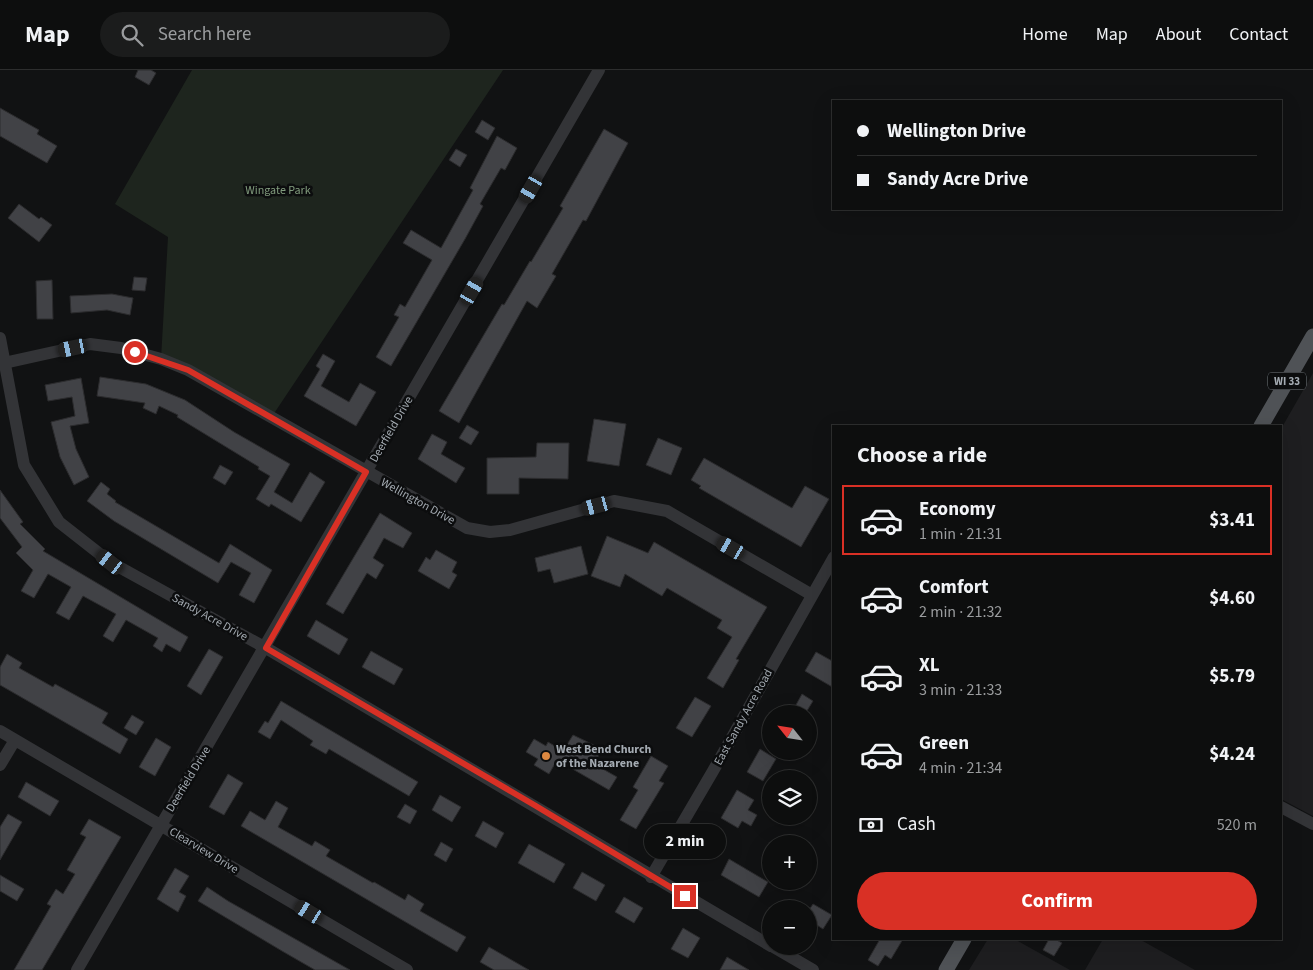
<!DOCTYPE html>
<meta charset="utf-8">
<style>
body{margin:0;font-family:"Source Sans 3",sans-serif;background:#1b1c1c;color:#f1f3f6;height:100vh;display:flex;flex-direction:column;font-size:19px;white-space:nowrap}
*{box-sizing:border-box;margin:0}
p{font-size:16px;color:#9a9c9e}
.icon{flex:none;width:28px;height:28px;fill:none;stroke:currentColor;stroke-width:2;stroke-linecap:round;stroke-linejoin:round}
.map{position:relative;flex:1;overflow:hidden}
.side{position:absolute;left:832px;top:355px;width:450px;height:515px;display:flex;flex-direction:column;background:#0d0e0e;border-radius:0px;box-shadow:0 5px 20px #0002,0 0 0 1px #2d2e2e}
.side>*{flex:none}
.banner{position:absolute;left:832px;top:30px;width:450px;height:110px;border-radius:0px;box-shadow:0 5px 20px #0002,0 0 0 1px #2d2e2e;display:grid;align-content:center;height:110px;padding:0 25px;background:#0d0e0e}
.needle{width:32px;rotate:300deg}
.controls{position:absolute;left:762px;top:635px;display:grid;gap:10px}
.controls a{display:grid;place-items:center;width:55px;height:55px;border-radius:50%;background:#0d0e0e;box-shadow:0 5px 20px #0002,0 0 0 1px #2d2e2e;font-size:25px}
.end{position:absolute;width:22px;height:22px;margin:-11px;border:6px solid #d93025;background:#fff;box-shadow:0 0 0 2px #fff}
.from{border-radius:50%}
.bubble{position:absolute;height:35px;border-radius:18px;background:#0d0e0e;box-shadow:0 5px 20px #0002,0 0 0 1px #2d2e2e;font-size:16px;font-weight:700;line-height:35px;text-align:center}
.car{position:absolute;width:15px;height:30px;margin:-15px -8px;border-radius:6px;box-shadow:0 0 4px 1px #0007;background:linear-gradient(#222 24%,#8ab4d8 0 40%,#222 0 76%,#8ab4d8 0 86%,#222 0)}
.banner b{display:flex;align-items:center;gap:18px;height:48px;font-size:19px}
.banner b+b{border-top:1px solid #2d2e2e}
.banner i{width:12px;height:12px;background:#f1f3f6}
ul{padding:0;list-style:none}
li{display:flex;align-items:center;gap:15px;height:70px;margin:0 10px 8px;padding:0 15px;border:2px solid transparent;border-radius:0px}
li div{flex:1}
li b{display:block;font-size:19px}
li em{font-style:normal;font-weight:700}
li.current{border-color:#d93025}
li>.icon{width:45px;height:45px;stroke-width:1.5}
h2{padding:0 25px;font-size:22px;line-height:60px}
.pay{display:flex;align-items:center;gap:12px;height:55px;padding:0 25px;font-size:19px}
.pay p{margin-inline-start:auto}
.primary-button{display:flex;gap:10px;margin-top:auto;padding:10px 25px}
.primary-button a{flex:1;height:58px;border-radius:30px;background:#d93025;color:#fff;font-size:20px;font-weight:700;line-height:58px;text-align:center}
header{display:flex;align-items:center;gap:30px;box-sizing:border-box;height:70px;padding:0 25px;background:#0d0e0e;border-bottom:1px solid #2d2e2e}
header strong{font-size:24px}
nav{display:flex;gap:28px;margin-inline-start:auto;font-size:18px}
.search{width:350px;height:45px;background:#1b1c1c;display:flex;align-items:center;gap:12px;box-sizing:border-box;padding:0 18px;border-radius:28px;color:#9a9c9e;font-size:19px}
.map>svg:first-child{display:block}
.built{fill:#1e1e20}
.green{fill:#1e251e}
.building{fill:#414246;stroke:#2c2c2e}
.lines{fill:none;stroke-linecap:round;stroke-linejoin:round}
.minor{stroke:#333437;stroke-width:12}
.major{stroke:#4f5256;stroke-width:15}
.route{stroke:#d93025;stroke-width:6}
.poi-dot{fill:#dc8841;stroke:#0c0d0e;stroke-width:2}
.labels{text-anchor:middle;stroke-width:5;stroke-linejoin:round;paint-order:stroke}
.shield{fill:#0c0d0e;stroke:#767c81;stroke-width:1}
.shield-label{font-size:11px;font-weight:bold;fill:#a4abb2}
.park-label{font-size:12px;fill:#819b7d;stroke:#0c0d0e}
.street-label{font-size:12px;fill:#a4abb2;stroke:#0c0d0e}
.poi-label{font-size:12px;font-weight:bold;fill:#a4abb2;stroke:#0c0d0e;text-anchor:start}
</style>
<header>
<strong>Map</strong>
<div class="search"><svg class="icon" aria-label="search" viewBox="0 0 24 24"><circle cx="10" cy="10" r="6"/><path d="M15 15l6 6"/></svg>Search here</div>
<nav><a>Home</a><a>Map</a><a>About</a><a>Contact</a></nav>
</header>
<div class="map">
<svg width="1313" height="900" viewBox="0 0 1313 900">
<rect width="100%" height="100%" fill="#111213"/>
<path class="built" d="M 1313,303 L 1313,746 L 1281,729 L 1281,359 Z
M 988,869 L 1014,869 L 1070,900 L 969,900 Z
M 1103,869 L 1139,869 L 1195,900 L 1085,900 Z"/>
<path class="green" d="M 192,0 L 503,0 L 271,348 L 161,289 L 168,167 L 115,134 Z"/>
<path class="building" d="M 138,0 L 151,0 L 156,3 L 149,15 L 135,7 Z
M 0,38 L 39,60 L 37,64 L 57,76 L 47,93 L 0,66 Z
M 482,50 L 495,58 L 488,70 L 475,62 Z
M 604,59 L 628,73 L 586,151 L 583,150 L 552,204 L 556,206 L 537,238 L 527,231 L 459,353 L 439,341 L 502,234 L 504,235 L 530,191 L 531,192 L 563,138 L 560,136 Z
M 497,66 L 517,78 L 505,100 L 501,98 L 480,134 L 483,136 L 465,169 L 391,296 L 376,287 L 399,247 L 394,245 L 400,234 L 405,237 L 432,190 L 403,173 L 411,160 L 441,178 L 473,120 L 470,118 Z
M 456,79 L 467,85 L 460,97 L 449,90 Z
M 19,134 L 39,149 L 41,147 L 52,155 L 39,172 L 8,148 Z
M 134,207 L 147,208 L 145,221 L 132,220 Z
M 52,210 L 53,249 L 37,249 L 36,211 Z
M 112,224 L 133,228 L 130,245 L 107,240 L 71,243 L 70,226 Z
M 323,284 L 335,291 L 321,316 L 349,332 L 360,313 L 376,322 L 356,356 L 304,326 L 320,299 L 316,296 Z
M 100,307 L 146,314 L 185,330 L 234,362 L 290,394 L 274,422 L 292,433 L 310,402 L 325,412 L 301,452 L 271,434 L 269,437 L 256,429 L 270,406 L 258,399 L 259,397 L 177,347 L 178,345 L 159,336 L 156,344 L 143,338 L 145,333 L 97,326 Z
M 81,308 L 89,353 L 70,356 L 76,379 L 89,407 L 74,415 L 60,387 L 51,352 L 75,346 L 72,327 L 48,331 L 45,315 Z
M 594,349 L 626,354 L 619,396 L 587,391 Z
M 467,355 L 479,362 L 471,375 L 459,368 Z
M 432,364 L 447,372 L 441,384 L 465,398 L 456,413 L 418,389 Z
M 658,368 L 682,378 L 671,405 L 646,395 Z
M 537,373 L 569,373 L 568,409 L 519,408 L 519,424 L 487,424 L 487,388 L 536,387 Z
M 704,388 L 792,438 L 805,416 L 829,429 L 801,477 L 699,418 L 701,416 L 691,410 Z
M 220,395 L 233,402 L 225,415 L 213,408 Z
M 101,412 L 110,419 L 107,424 L 116,431 L 115,432 L 219,493 L 230,474 L 272,500 L 254,533 L 239,525 L 251,503 L 231,492 L 218,513 L 114,451 L 87,431 Z
M 0,420 L 23,452 L 20,454 L 45,479 L 43,481 L 188,567 L 180,582 L 166,574 L 162,582 L 153,576 L 158,568 L 126,550 L 113,572 L 103,566 L 116,544 L 83,526 L 69,550 L 56,543 L 71,517 L 48,504 L 34,528 L 21,521 L 33,500 L 16,483 L 22,477 L 0,448 Z
M 380,443 L 412,463 L 403,478 L 384,468 L 373,488 L 384,495 L 376,509 L 367,503 L 343,544 L 326,534 Z
M 607,466 L 648,483 L 654,472 L 767,537 L 736,589 L 739,590 L 723,618 L 707,608 L 732,567 L 717,558 L 722,550 L 667,518 L 662,526 L 625,504 L 620,517 L 591,506 Z
M 581,476 L 588,504 L 554,513 L 550,499 L 538,502 L 535,488 Z
M 436,480 L 457,492 L 452,502 L 457,505 L 449,519 L 418,501 L 426,487 L 430,490 Z
M 316,550 L 348,569 L 339,585 L 307,566 Z
M 209,579 L 223,587 L 201,625 L 187,616 Z
M 371,581 L 403,599 L 394,615 L 362,597 Z
M 816,582 L 834,592 L 834,618 L 805,601 Z
M 7,584 L 22,593 L 19,598 L 53,617 L 55,614 L 108,643 L 102,653 L 128,669 L 120,684 L 0,615 L 0,597 Z
M 802,624 L 813,631 L 805,644 L 791,644 Z
M 695,627 L 711,636 L 692,667 L 676,658 Z
M 281,631 L 418,712 L 409,726 L 329,679 L 326,684 L 310,675 L 313,671 L 281,650 L 270,669 L 258,662 L 265,651 L 268,653 Z
M 132,645 L 144,652 L 136,665 L 124,658 Z
M 573,665 L 602,679 L 594,694 L 617,707 L 609,720 L 557,690 L 549,704 L 534,695 L 538,689 L 526,682 L 534,669 L 546,676 L 548,672 L 563,681 Z
M 156,668 L 171,677 L 155,706 L 139,697 Z
M 760,679 L 776,689 L 763,711 L 747,702 Z
M 651,686 L 668,696 L 659,711 L 664,713 L 636,759 L 620,750 L 638,720 L 633,717 Z
M 228,704 L 243,713 L 224,745 L 209,737 Z
M 26,712 L 59,731 L 50,746 L 18,727 Z
M 737,720 L 754,730 L 748,740 L 757,745 L 751,756 L 742,751 L 738,758 L 721,748 Z
M 440,725 L 461,737 L 452,752 L 432,740 Z
M 276,731 L 288,738 L 278,757 L 312,776 L 315,771 L 330,780 L 326,786 L 373,813 L 374,812 L 405,830 L 408,824 L 424,834 L 420,841 L 466,867 L 457,882 L 241,756 L 250,741 L 265,750 Z
M 405,734 L 417,741 L 410,754 L 397,747 Z
M 8,744 L 22,752 L 0,790 L 0,757 Z
M 89,749 L 121,767 L 42,900 L 14,900 L 51,836 L 47,834 L 56,819 L 63,824 L 75,804 L 67,800 L 86,767 L 80,764 Z
M 483,751 L 504,763 L 496,778 L 475,766 Z
M 441,772 L 453,779 L 446,792 L 434,785 Z
M 529,774 L 565,794 L 554,813 L 518,793 Z
M 729,789 L 768,812 L 759,827 L 721,805 Z
M 175,798 L 189,806 L 179,822 L 186,826 L 178,842 L 157,829 Z
M 582,802 L 605,815 L 596,831 L 573,818 Z
M 0,805 L 24,819 L 17,831 L 0,821 Z
M 207,817 L 228,831 L 350,900 L 315,900 L 282,881 L 198,831 Z
M 624,827 L 643,838 L 634,853 L 615,842 Z
M 813,834 L 832,845 L 823,859 L 809,850 L 809,840 Z
M 683,858 L 700,868 L 688,888 L 671,879 Z
M 880,869 L 903,869 L 891,889 L 885,885 L 878,896 L 868,890 Z
M 1049,869 L 1055,869 L 1062,873 L 1054,886 L 1043,880 Z
M 489,877 L 529,900 L 494,900 L 480,892 Z
M 727,887 L 749,900 L 720,900 Z"/>
<g class="lines">
<path class="minor" d="M 0,268 L 24,395 L 59,452 L 110,492 L 266,578 L 771,876
M 0,294 L 90,274 L 121,278 L 161,289 L 188,300 L 467,458 L 490,462 L 510,460 L 614,431 L 667,441 L 812,525
M 0,661 L 407,900
M 0,695 L 15,670
M 1281,737 L 1313,754
M 651,807 L 713,701 L 834,487
M 772,876 L 813,900
M 77,900 L 599,0"/>
<path class="major" d="M 1261,356 L 1313,266
M 946,900 L 964,869"/>
</g>
<g class="lines">
<path class="route" d="M 135,282 L 188,300 L 366,402 L 266,578 L 536,736 L 685,826"/>
</g>
<circle class="poi-dot" cx="546" cy="686" r="5"/>
<g class="labels">
<rect class="shield" x="1268" y="302.5" width="38" height="17" rx="4"/>
<g class="shield-label">
<text x="1287" y="315">WI 33</text>
</g>
<g class="park-label">
<text x="278" y="124">Wingate Park</text>
</g>
<g class="street-label">
<text transform="translate(391 359) rotate(-60)" y="4">Deerfield Drive</text>
<text transform="translate(418 431) rotate(29)" y="4">Wellington Drive</text>
<text transform="translate(210 547) rotate(29)" y="4">Sandy Acre Drive</text>
<text transform="translate(743 647) rotate(-61)" y="4">East Sandy Acre Road</text>
<text transform="translate(188 709) rotate(-59)" y="4">Deerfield Drive</text>
<text transform="translate(204 780) rotate(31)" y="4">Clearview Drive</text>
</g>
<g class="poi-label">
<text x="556" y="683">West Bend Church<tspan x="556" dy="14">of the Nazarene</tspan></text>
</g>
</g>
</svg>
<div class="controls">
<a><svg class="needle" viewBox="-14 -14 28 28"><path d="M0-13l5 13h-10z" fill="#e53935"/><path d="M0 13l5-13h-10z" fill="#9a9c9e"/></svg></a>
<a><svg class="icon" aria-label="layers" viewBox="0 0 24 24"><path d="M12 4l9 5-9 5-9-5zM3 14l9 5 9-5"/></svg></a>
<a>+</a>
<a>−</a>
</div>
<i class="end from" style="left:135px;top:282px"></i>
<i class="end" style="left:685px;top:826px"></i>
<div class="bubble" style="left:644px;top:754px;width:82px">2 min</div>
<i class="car" style="left:531px;top:119px;rotate:210deg"></i>
<i class="car" style="left:472px;top:221px;rotate:30deg"></i>
<i class="car" style="left:73px;top:278px;rotate:258deg"></i>
<i class="car" style="left:596px;top:436px;rotate:255deg"></i>
<i class="car" style="left:731px;top:478px;rotate:300deg"></i>
<i class="car" style="left:110px;top:492px;rotate:308deg"></i>
<i class="car" style="left:309px;top:842px;rotate:301deg"></i>
<div class="banner">
<b><i class="from"></i>Wellington Drive</b>
<b><i></i>Sandy Acre Drive</b>
</div>
<section class="side">
<h2>Choose a ride</h2>
<ul>
<li class="current"><svg class="icon" aria-label="car" viewBox="0 0 24 24"><path d="M5 17H2v-5l4-1 3-4h7l3 4 3 1v5h-3M9 17h6M6 11h13"/><circle cx="7" cy="17" r="2"/><circle cx="17" cy="17" r="2"/></svg><div><b>Economy</b><p>1 min · 21:31</p></div><em>$3.41</em></li>
<li><svg class="icon" aria-label="car" viewBox="0 0 24 24"><path d="M5 17H2v-5l4-1 3-4h7l3 4 3 1v5h-3M9 17h6M6 11h13"/><circle cx="7" cy="17" r="2"/><circle cx="17" cy="17" r="2"/></svg><div><b>Comfort</b><p>2 min · 21:32</p></div><em>$4.60</em></li>
<li><svg class="icon" aria-label="car" viewBox="0 0 24 24"><path d="M5 17H2v-5l4-1 3-4h7l3 4 3 1v5h-3M9 17h6M6 11h13"/><circle cx="7" cy="17" r="2"/><circle cx="17" cy="17" r="2"/></svg><div><b>XL</b><p>3 min · 21:33</p></div><em>$5.79</em></li>
<li><svg class="icon" aria-label="car" viewBox="0 0 24 24"><path d="M5 17H2v-5l4-1 3-4h7l3 4 3 1v5h-3M9 17h6M6 11h13"/><circle cx="7" cy="17" r="2"/><circle cx="17" cy="17" r="2"/></svg><div><b>Green</b><p>4 min · 21:34</p></div><em>$4.24</em></li>
</ul>
<div class="pay"><svg class="icon" aria-label="cash" viewBox="0 0 24 24"><path d="M3 7h18v10H3z"/><circle cx="12" cy="12" r="2"/></svg>Cash<p>520 m</p></div>
<div class="primary-button"><a>Confirm</a></div>
</section>
</div>
